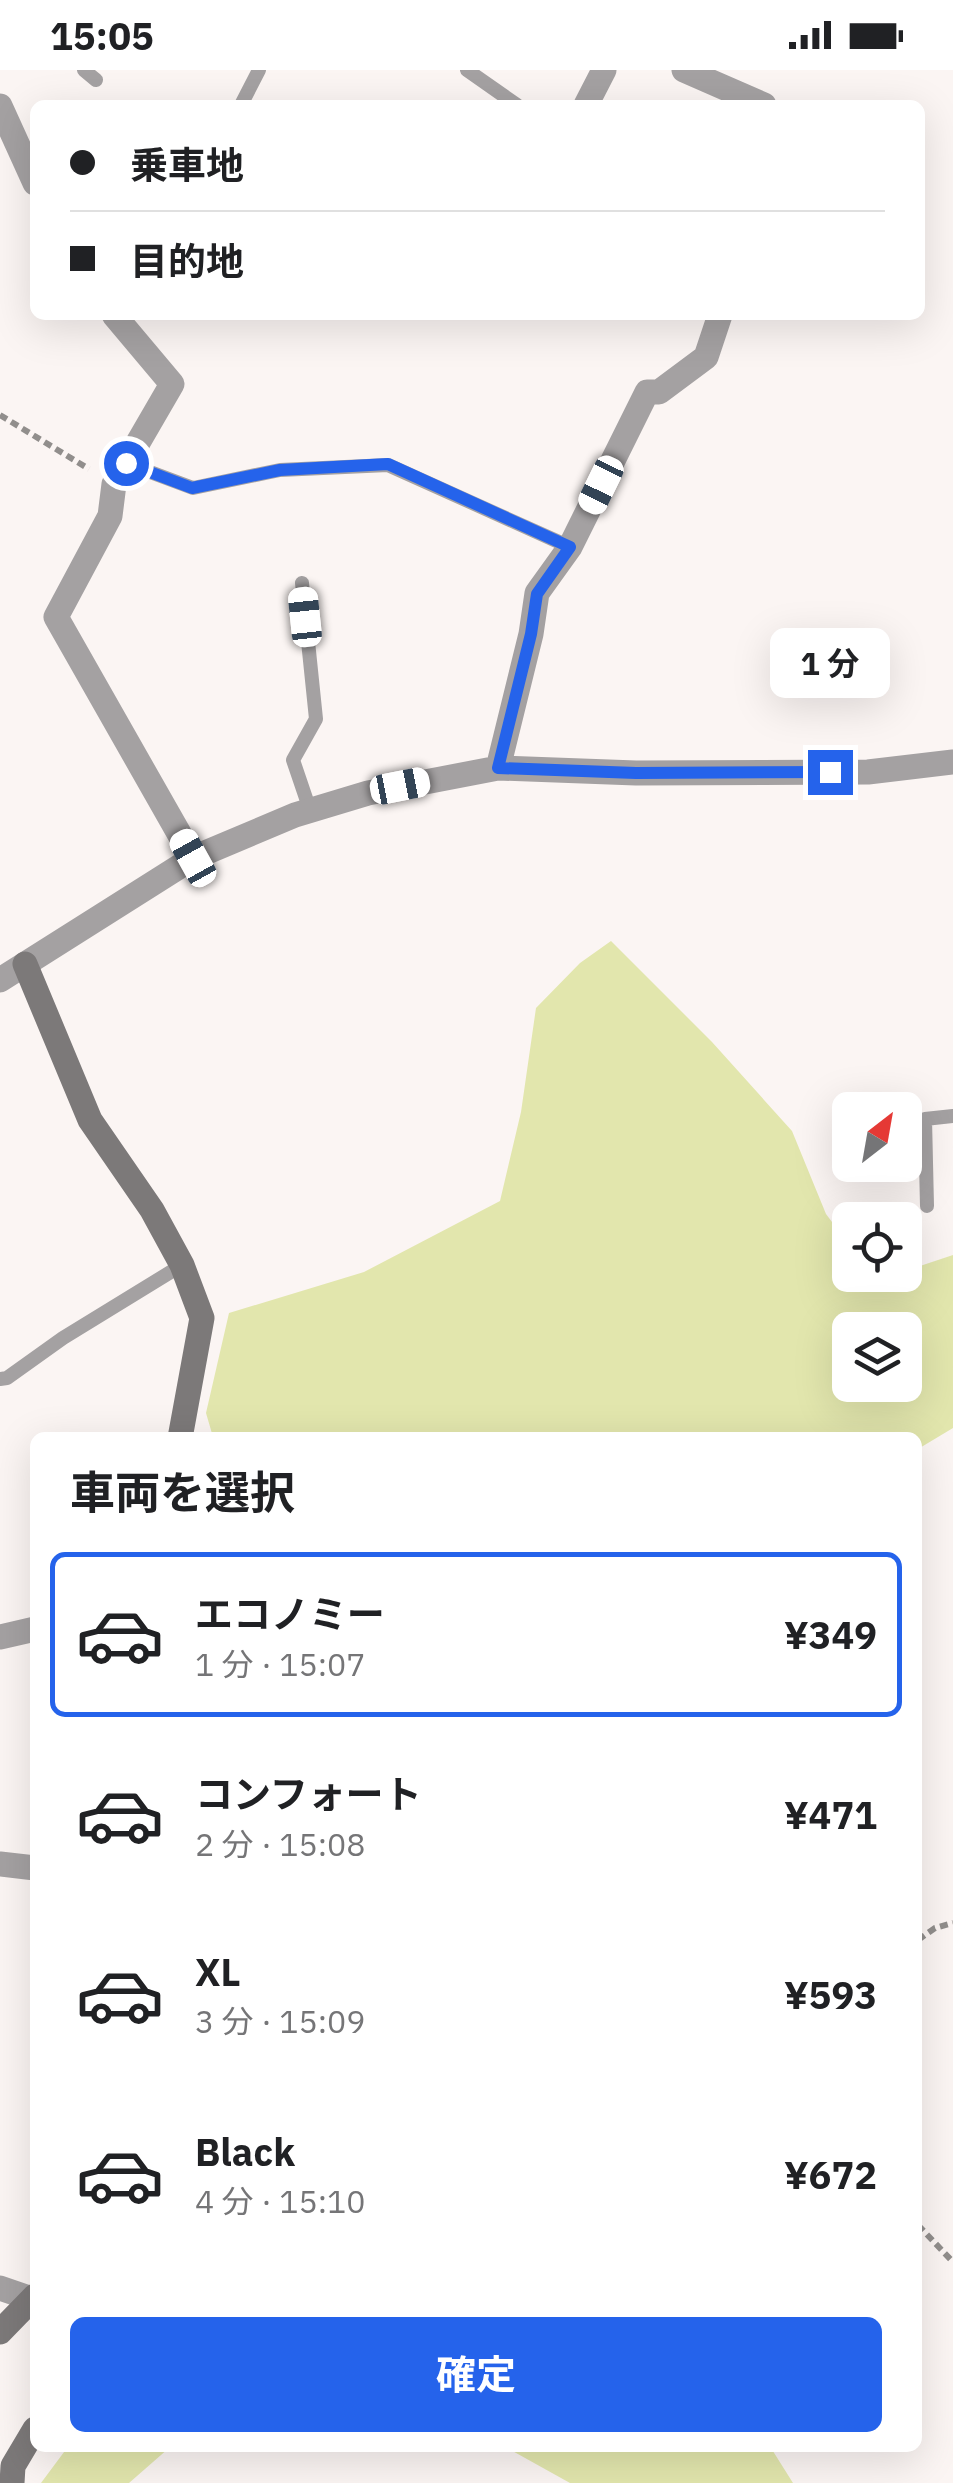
<!DOCTYPE html>
<html lang="ja">
<meta charset="utf-8">
<style>
body{margin:0;font-family:"IBM Plex Sans","Noto Sans JP",sans-serif;background:#f6f6f6;color:#202124;height:100vh;display:flex;flex-direction:column;font-size:38px;white-space:nowrap}
*{box-sizing:border-box;margin:0}
p{font-size:32px;color:#757577}
.icon{flex:none;width:55px;height:55px;fill:none;stroke:currentColor;stroke-width:2;stroke-linecap:round;stroke-linejoin:round}
.map{position:relative;flex:1;overflow:hidden}
.details{position:absolute;left:30px;top:1362px;width:892px;height:1020px;display:flex;flex-direction:column;background:#fff;border-radius:15px;box-shadow:0 10px 40px #0002}
.details>*{flex:none}
.guide{position:absolute;left:30px;top:30px;width:895px;height:220px;border-radius:15px;box-shadow:0 10px 40px #0002;display:grid;align-content:center;height:220px;padding:0 40px;background:#fff}
.needle{width:65px;rotate:31deg}
.buttons{position:absolute;left:832px;top:1022px;display:grid;gap:20px}
.buttons a{display:grid;place-items:center;width:90px;height:90px;border-radius:15px;background:#fff;box-shadow:0 10px 40px #0002;font-size:50px}
.end{position:absolute;width:45px;height:45px;margin:-22px;border:12px solid #2563eb;background:#fff;box-shadow:0 0 0 5px #fff}
.from{border-radius:50%}
.bubble{position:absolute;height:70px;border-radius:15px;background:#fff;box-shadow:0 10px 40px #0002;font-size:32px;font-weight:700;line-height:70px;text-align:center}
.car{position:absolute;width:30px;height:60px;margin:-30px -15px;border-radius:12px;box-shadow:0 0 8px 2px #0007;background:linear-gradient(#fff 24%,#345 0 40%,#fff 0 76%,#345 0 86%,#fff 0)}
.guide b{display:flex;align-items:center;gap:35px;height:95px;font-size:38px}
.guide b+b{border-top:2px solid #e0e0e0}
.guide i{width:25px;height:25px;background:#202124}
ul{padding:0;list-style:none}
li{display:flex;align-items:center;gap:30px;height:165px;margin:0 20px 15px;padding:0 20px;border:5px solid transparent;border-radius:15px}
li div{flex:1}
li b{display:block;font-size:38px}
li em{font-style:normal;font-weight:700}
li.active{border-color:#2563eb}
li>.icon{width:90px;height:90px;stroke-width:1.5}
h2{padding:0 40px;font-size:45px;line-height:120px}
.action{display:flex;gap:20px;margin-top:auto;padding:20px 40px}
.action a{flex:1;height:115px;border-radius:15px;background:#2563eb;color:#fff;font-size:40px;font-weight:700;line-height:115px;text-align:center}
.status{display:flex;justify-content:space-between;align-items:center;height:70px;padding:0 50px;background:#fff;direction:ltr}
.status svg{height:28px;fill:currentColor}
.map>svg:first-child{display:block}
.green{fill:#e2e6ad;fill-rule:evenodd}
.lines{fill:none;stroke-linecap:round;stroke-linejoin:round}
.path{stroke:#918e8c;stroke-width:6;stroke-dasharray:8 5;stroke-linecap:butt}
.lane{stroke:#a4a1a2;stroke-width:14}
.street{stroke:#a4a1a2;stroke-width:25}
.secondary{stroke:#7c7979;stroke-width:25}
.route{stroke:#2563eb;stroke-width:12}
</style>
<div class="status"><b>15:05</b><svg viewBox="0 0 49 12"><path d="M0 12V9h3v3zM5 12V6h3v6zM10 12V3h3v9zM15 12V0h3v12zM26 1h20v11H26zM47 4h2v5h-2z"/></svg></div>
<div class="map">
<svg width="953" height="2413" viewBox="0 0 953 2413">
<rect width="100%" height="100%" fill="#fbf5f3"/>
<path class="green" d="M 611,871 L 712,972 L 792,1061 L 826,1144 L 850,1176 L 850,1205 L 872,1205 L 877,1211 L 905,1205 L 905,1201 L 953,1185 L 953,1358 L 918,1379 L 918,1368 L 213,1367 L 206,1343 L 229,1243 L 364,1202 L 500,1131 L 521,1042 L 536,938 L 580,893 ZM 850,1260 L 905,1260 L 905,1315 L 850,1315 Z
M 67,2378 L 169,2378 L 129,2413 L 41,2413 Z
M 507,2378 L 771,2378 L 793,2413 L 570,2413 Z"/>
<g class="lines">
<path class="path" d="M 0,345 L 89,399
M 918,1870 L 935,1858 L 953,1853
M 918,2155 L 953,2192"/>
<path class="lane" d="M 84,0 L 96,10
M 467,0 L 517,35
M 241,35 L 259,0
M 126,393 L 193,418 L 280,400 L 388,395 L 570,477
M 302,513 L 316,649 L 293,690 L 310,740
M 927,1136 L 925,1049 L 953,1046
M 0,1309 L 7,1308 L 63,1268 L 182,1195"/>
<path class="street" d="M 684,0 L 764,35
M 586,35 L 604,0
M 0,36 L 35,113
M 114,245 L 172,314 L 114,414 L 110,446 L 56,547 L 193,788
M 498,698 L 531,564 L 537,523 L 570,477 L 647,322 L 659,322 L 706,287 L 720,245
M 0,910 L 193,788 L 295,745 L 368,723 L 498,698 L 636,703 L 868,702 L 953,692
M 0,1567 L 35,1559
M 0,1794 L 35,1798
M 0,2218 L 32,2229"/>
<path class="secondary" d="M 25,894 L 90,1050 L 152,1140 L 182,1195 L 202,1248 L 180,1368
M 0,2262 L 35,2226
M 12,2413 L 13,2396 L 35,2359"/>
</g>
<g class="lines">
<path class="route" d="M 126,393 L 192,418 L 280,400 L 388,394 L 570,477 L 537,524 L 531,564 L 498,698 L 636,703 L 830,702"/>
</g>
</svg>
<div class="buttons">
<a><svg class="needle" viewBox="-14 -14 28 28"><path d="M0-13l5 13h-10z" fill="#e53935"/><path d="M0 13l5-13h-10z" fill="#757577"/></svg></a>
<a><svg class="icon" aria-label="locate" viewBox="0 0 24 24"><circle cx="12" cy="12" r="6"/><path d="M12 2v4M12 18v4M2 12h4M18 12h4"/></svg></a>
<a><svg class="icon" aria-label="layers" viewBox="0 0 24 24"><path d="M12 4l9 5-9 5-9-5zM3 14l9 5 9-5"/></svg></a>
</div>
<i class="end from" style="left:126px;top:393px"></i>
<i class="end" style="left:830px;top:702px"></i>
<div class="bubble" style="left:770px;top:558px;width:120px">1 分</div>
<i class="car" style="left:601px;top:415px;rotate:206deg"></i>
<i class="car" style="left:305px;top:547px;rotate:354deg"></i>
<i class="car" style="left:400px;top:716px;rotate:79deg"></i>
<i class="car" style="left:193px;top:788px;rotate:331deg"></i>
<div class="guide">
<b><i class="from"></i>乗車地</b>
<b><i></i>目的地</b>
</div>
<section class="details">
<h2>車両を選択</h2>
<ul>
<li class="active"><svg class="icon" aria-label="car" viewBox="0 0 24 24"><path d="M5 17H2v-5l4-1 3-4h7l3 4 3 1v5h-3M9 17h6M6 11h13"/><circle cx="7" cy="17" r="2"/><circle cx="17" cy="17" r="2"/></svg><div><b>エコノミー</b><p>1 分 · 15:07</p></div><em>¥349</em></li>
<li><svg class="icon" aria-label="car" viewBox="0 0 24 24"><path d="M5 17H2v-5l4-1 3-4h7l3 4 3 1v5h-3M9 17h6M6 11h13"/><circle cx="7" cy="17" r="2"/><circle cx="17" cy="17" r="2"/></svg><div><b>コンフォート</b><p>2 分 · 15:08</p></div><em>¥471</em></li>
<li><svg class="icon" aria-label="car" viewBox="0 0 24 24"><path d="M5 17H2v-5l4-1 3-4h7l3 4 3 1v5h-3M9 17h6M6 11h13"/><circle cx="7" cy="17" r="2"/><circle cx="17" cy="17" r="2"/></svg><div><b>XL</b><p>3 分 · 15:09</p></div><em>¥593</em></li>
<li><svg class="icon" aria-label="car" viewBox="0 0 24 24"><path d="M5 17H2v-5l4-1 3-4h7l3 4 3 1v5h-3M9 17h6M6 11h13"/><circle cx="7" cy="17" r="2"/><circle cx="17" cy="17" r="2"/></svg><div><b>Black</b><p>4 分 · 15:10</p></div><em>¥672</em></li>
</ul>
<div class="action"><a>確定</a></div>
</section>
</div>
